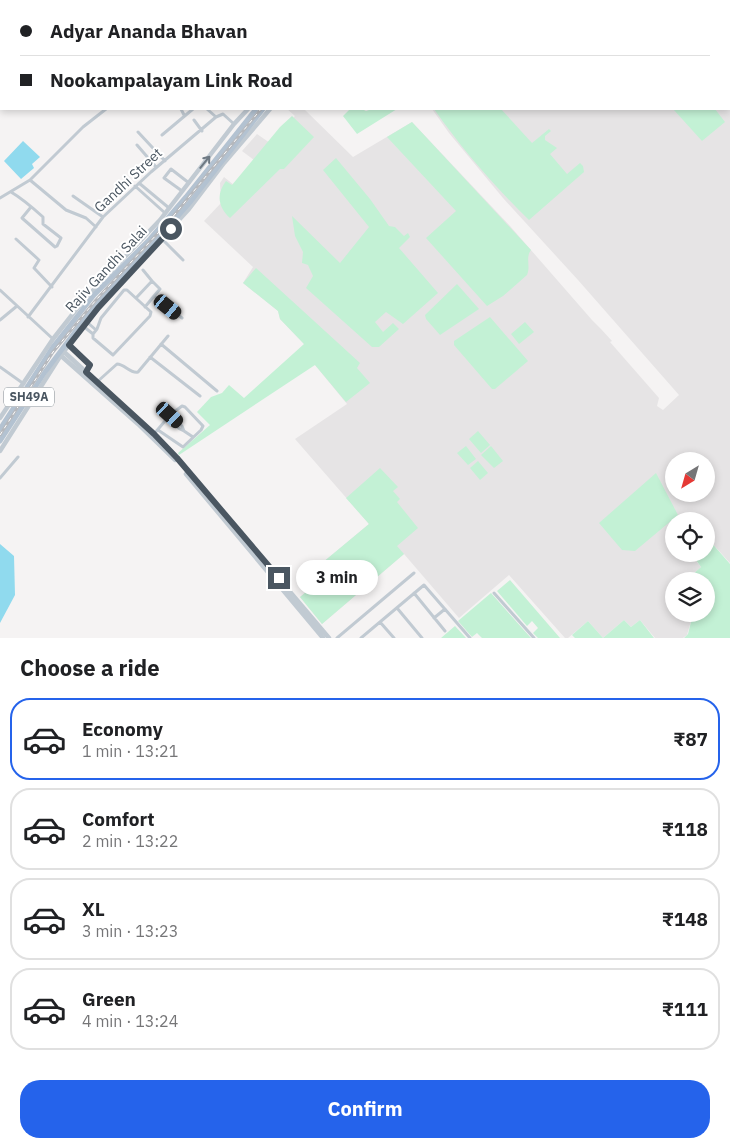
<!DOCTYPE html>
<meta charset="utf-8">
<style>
body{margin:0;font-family:"IBM Plex Sans",sans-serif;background:#f2f2f2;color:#202124;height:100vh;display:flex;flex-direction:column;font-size:19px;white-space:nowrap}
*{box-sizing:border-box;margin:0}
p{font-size:16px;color:#757577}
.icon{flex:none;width:28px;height:28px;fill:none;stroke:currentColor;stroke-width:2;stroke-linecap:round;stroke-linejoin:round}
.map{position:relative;height:638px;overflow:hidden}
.details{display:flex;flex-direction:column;background:#fff;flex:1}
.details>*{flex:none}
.top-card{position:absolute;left:0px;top:0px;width:730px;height:110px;box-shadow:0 2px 8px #0003;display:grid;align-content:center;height:110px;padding:0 20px;background:#fff}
.needle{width:32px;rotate:217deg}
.controls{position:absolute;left:665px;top:452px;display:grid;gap:10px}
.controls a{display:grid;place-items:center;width:50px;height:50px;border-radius:50%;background:#fff;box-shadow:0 2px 8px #0003;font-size:25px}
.end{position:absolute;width:22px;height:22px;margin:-11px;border:6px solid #4a5661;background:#fff;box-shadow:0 0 0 2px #fff}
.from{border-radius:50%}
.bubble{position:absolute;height:35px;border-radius:18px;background:#fff;box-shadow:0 2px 8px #0003;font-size:16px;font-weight:800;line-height:35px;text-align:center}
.car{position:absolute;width:15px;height:30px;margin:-15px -8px;border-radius:6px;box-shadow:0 0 4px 1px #0007;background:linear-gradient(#222 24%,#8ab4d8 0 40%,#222 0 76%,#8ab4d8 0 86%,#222 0)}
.top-card b{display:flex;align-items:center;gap:18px;height:48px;font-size:19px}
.top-card b+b{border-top:1px solid #e0e0e0}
.top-card i{width:12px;height:12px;background:#202124}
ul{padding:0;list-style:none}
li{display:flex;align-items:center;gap:15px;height:82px;margin:0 10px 8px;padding:0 10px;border:2px solid #e0e0e0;border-radius:20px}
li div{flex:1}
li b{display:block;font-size:19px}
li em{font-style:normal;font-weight:800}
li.on{border-color:#2563eb}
li>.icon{width:45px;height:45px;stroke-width:1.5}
h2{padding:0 20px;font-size:22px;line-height:60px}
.button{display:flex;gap:10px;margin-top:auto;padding:10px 20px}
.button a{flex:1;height:58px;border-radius:20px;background:#2563eb;color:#fff;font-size:20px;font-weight:800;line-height:58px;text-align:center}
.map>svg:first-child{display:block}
.education{fill:#e6e4e5;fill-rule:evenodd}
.green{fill:#c3f1d5}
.water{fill:#90daee}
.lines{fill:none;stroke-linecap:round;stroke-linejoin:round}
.minor{stroke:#c1cad2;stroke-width:3}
.tertiary{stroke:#c1cad2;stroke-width:4.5}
.primary{stroke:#b3c2d1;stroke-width:5}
.rail-casing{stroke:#b5b8bd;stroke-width:3}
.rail{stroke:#fff;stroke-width:1;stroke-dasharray:4;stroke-linecap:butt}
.oneway{stroke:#6e7983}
.route{stroke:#4a5661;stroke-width:6}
.labels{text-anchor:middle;stroke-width:4;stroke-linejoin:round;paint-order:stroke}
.shield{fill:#fff;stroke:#808990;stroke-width:1}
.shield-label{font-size:12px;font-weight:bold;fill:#4a5661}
.street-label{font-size:14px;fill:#4a5661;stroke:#fff}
</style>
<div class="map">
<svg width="730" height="638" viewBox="0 0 730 638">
<rect width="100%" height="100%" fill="#f5f3f3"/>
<path class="education" d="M 695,0 L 730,0 L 730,563 L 710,541 L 706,544 L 706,521 L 674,521 L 674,554 L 695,554 L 692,556 L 701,567 L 685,581 L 674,581 L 674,614 L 693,614 L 687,635 L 683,638 L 655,638 L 640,620 L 631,627 L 624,620 L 603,638 L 588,621 L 568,638 L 565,638 L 509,575 L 459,618 L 404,554 L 322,624 L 300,597 L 311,588 L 304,578 L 369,524 L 295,439 L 347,404 L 315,365 L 304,344 L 280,319 L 278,311 L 243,283 L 253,267 L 204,221 L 221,203 L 220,183 L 224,177 L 234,185 L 254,160 L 242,151 L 257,134 L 270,143 L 295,116 L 287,109 L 304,109 L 353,157 L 412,122 L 510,226 L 592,320 L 601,329 L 612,341 L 610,342 L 659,398 L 657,406 L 663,410 L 679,395 L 578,280 L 503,198 L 449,133 L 432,109 L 729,109 L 729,1 L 693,1 ZM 674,461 L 706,461 L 706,494 L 674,494 Z"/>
<path class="green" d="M 350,109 L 362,109 L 366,111 L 372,109 L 397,109 L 357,134 L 343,116 Z
M 434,109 L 501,109 L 532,143 L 549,129 L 551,131 L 545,136 L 545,140 L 557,148 L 550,154 L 567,174 L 580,163 L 583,166 L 584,172 L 529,220 C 494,186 462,149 434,109 Z
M 673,109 L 715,109 L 725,122 L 702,141 Z
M 292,116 L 314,137 L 284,169 L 280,169 L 230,218 C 218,207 216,194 226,181 L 232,185 L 280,127 Z
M 412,122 L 531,250 C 525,258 531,266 527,275 L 503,296 L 487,306 L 426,238 L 456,211 L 387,137 Z
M 336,158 L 370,199 L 389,226 L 395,227 L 404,236 L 408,233 L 410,237 L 399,248 L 438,293 L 403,324 L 386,312 L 375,322 L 383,332 L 393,323 L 399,329 L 379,347 L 372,347 L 306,288 L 313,276 L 308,265 L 302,263 L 303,252 L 295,236 L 292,216 L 340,263 L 369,227 L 323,170 Z
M 256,268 L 360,363 L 357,368 L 370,383 L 346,402 L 315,365 L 179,455 L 178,453 L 210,425 L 197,412 L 211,397 L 222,393 L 229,385 L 244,398 L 304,344 L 280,319 L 278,311 L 243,283 Z
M 457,284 L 479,309 L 440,335 L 426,319 L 425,315 Z
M 490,317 L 528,361 L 495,389 L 492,389 L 454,345 L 454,341 Z
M 525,322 L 534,332 L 519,344 L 511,334 Z
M 478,431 L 490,445 L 481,453 L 469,439 Z
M 466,446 L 476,459 L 468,465 L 457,453 Z
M 491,446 L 503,461 L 494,468 L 481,455 Z
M 478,461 L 488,473 L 480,480 L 470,468 Z
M 380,468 L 398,487 L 393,491 L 400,499 L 397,502 L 418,528 L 397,546 L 404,554 L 322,624 L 300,597 L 311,588 L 304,578 L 369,524 L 346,498 Z
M 656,473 L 678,515 L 635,551 L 622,550 L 599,523 Z
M 710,541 L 730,564 L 730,638 L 684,638 L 688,634 L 693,614 L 706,614 L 706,581 L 685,581 L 701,567 L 693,556 L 696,554 L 706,554 L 706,544 Z
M 510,580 L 560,638 L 538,638 L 533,633 L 538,628 L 532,621 L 527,626 L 497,591 Z
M 491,593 L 531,638 L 482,638 L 477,633 L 472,637 L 458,621 Z
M 624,620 L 631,627 L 640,620 L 654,638 L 575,638 L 572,635 L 588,621 L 603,638 Z
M 455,626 L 466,638 L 441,638 Z"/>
<path class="water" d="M 23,141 L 40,157 L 32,164 L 34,168 L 21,179 L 4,161 Z
M 0,544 L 14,556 L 15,595 L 0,623 Z"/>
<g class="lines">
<path class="minor" d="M 247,0 L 248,1
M 204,1 L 205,0
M 181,109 L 184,115
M 207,109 L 216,117
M 194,120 L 202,131
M 138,132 L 165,161
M 162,135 L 193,109
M 137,145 L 156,167
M 30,180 L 66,210 L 86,218 L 96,227
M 139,183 L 169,208
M 135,186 L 165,213
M 182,191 L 164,178 L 171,169 L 189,183
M 11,192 C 23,199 33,208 43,217 L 43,224 L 61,238 L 57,246 L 55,247 L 22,218 L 31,207
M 73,196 L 103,217
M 0,198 L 30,180 L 83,127 L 106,109
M 95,211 L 101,204
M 16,239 L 39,260 L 34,268 L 52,287
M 162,239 L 183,260
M 152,281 L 160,289 L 154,296 L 182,318
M 0,290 L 53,339
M 136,298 L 152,281 L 143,270
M 145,307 L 154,296
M 28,317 L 103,217 L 151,172 L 216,117 L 223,114 L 234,124
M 0,320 L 17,306
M 87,322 L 96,330
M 83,326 L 93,334 L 93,338 L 113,355 L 150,316 L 151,312 L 127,290 L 124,290 L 101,318 L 97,329 L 93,334
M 161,344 L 217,391
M 69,345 L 90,365 L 86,372
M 150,357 L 200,396
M 0,367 L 24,384
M 97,382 L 117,364 C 125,364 130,374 138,372 L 168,336
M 166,419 L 180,429 L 184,431 L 182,426 L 170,415
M 184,431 L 193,437
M 154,434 L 170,415 L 182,406 L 185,407 L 203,426 L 201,430 L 183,447 L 158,430
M 0,478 L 18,457
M 414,593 L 445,631
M 494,593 L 534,638
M 397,608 L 422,638
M 434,618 L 445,609
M 380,622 L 394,638
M 337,638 L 414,573
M 361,638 L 424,585 L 470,638"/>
<path class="tertiary" d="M 347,1 L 348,0
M 367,1 L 368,0
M 62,350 L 154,434 L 177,458 L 329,638
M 59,354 L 138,424 L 175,460
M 0,418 L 53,339 L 83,301 L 160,220 L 234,124 L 248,109
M 0,451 L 61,355 L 98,308 L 189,209 L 224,163 L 270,109
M 186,474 L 323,638"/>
<path class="primary" d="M 354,1 L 355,0
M 361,1 L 362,0
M 0,429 L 53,347 L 94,295 L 150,239 L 186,197 L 256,109
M 0,441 L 45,372 L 99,300 L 154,243 L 191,201 L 263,109"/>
<g class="rail-casing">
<path id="rail" d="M 354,1 L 355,0
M 0,435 L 53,352 L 96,300 L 171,219 L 261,109"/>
</g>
<use href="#rail" class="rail"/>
</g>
<defs><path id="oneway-shaft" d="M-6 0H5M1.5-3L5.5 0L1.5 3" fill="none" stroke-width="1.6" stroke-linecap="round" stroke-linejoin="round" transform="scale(1.25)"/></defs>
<use class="oneway" href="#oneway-shaft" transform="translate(205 162) rotate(-51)"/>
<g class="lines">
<path class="route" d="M 171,229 L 98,308 L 69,345 L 90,365 L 86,372 L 154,434 L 177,458 L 279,578"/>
</g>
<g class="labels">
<rect class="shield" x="4" y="387.5" width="50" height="19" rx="4"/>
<g class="shield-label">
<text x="29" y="401">SH49A</text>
</g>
<g class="street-label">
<text transform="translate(128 180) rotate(-43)" y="5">Gandhi Street</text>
<text transform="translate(106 269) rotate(-47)" y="5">Rajiv Gandhi Salai</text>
</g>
</g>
</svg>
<div class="controls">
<a><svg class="needle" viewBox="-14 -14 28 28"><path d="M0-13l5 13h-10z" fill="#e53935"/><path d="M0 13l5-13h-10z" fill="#757577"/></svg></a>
<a><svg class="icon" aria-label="locate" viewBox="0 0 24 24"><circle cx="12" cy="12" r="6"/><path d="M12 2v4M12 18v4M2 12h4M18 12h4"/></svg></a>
<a><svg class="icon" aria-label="layers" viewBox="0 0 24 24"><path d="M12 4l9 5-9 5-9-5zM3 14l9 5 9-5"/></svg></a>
</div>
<i class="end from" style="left:171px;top:229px"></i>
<i class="end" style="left:279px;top:578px"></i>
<div class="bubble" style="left:296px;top:560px;width:82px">3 min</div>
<i class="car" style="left:168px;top:307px;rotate:129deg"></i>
<i class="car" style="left:170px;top:415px;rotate:132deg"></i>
<div class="top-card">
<b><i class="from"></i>Adyar Ananda Bhavan</b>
<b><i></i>Nookampalayam Link Road</b>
</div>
</div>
<section class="details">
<h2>Choose a ride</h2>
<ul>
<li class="on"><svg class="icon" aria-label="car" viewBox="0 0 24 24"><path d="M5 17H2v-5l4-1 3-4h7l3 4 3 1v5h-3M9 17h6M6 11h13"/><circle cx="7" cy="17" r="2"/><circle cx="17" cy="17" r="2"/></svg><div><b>Economy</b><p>1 min · 13:21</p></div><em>₹87</em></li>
<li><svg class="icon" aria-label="car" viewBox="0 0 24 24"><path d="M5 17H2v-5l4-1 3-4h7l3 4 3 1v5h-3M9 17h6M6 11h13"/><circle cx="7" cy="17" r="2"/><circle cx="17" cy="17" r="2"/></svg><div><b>Comfort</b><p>2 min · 13:22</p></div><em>₹118</em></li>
<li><svg class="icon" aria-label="car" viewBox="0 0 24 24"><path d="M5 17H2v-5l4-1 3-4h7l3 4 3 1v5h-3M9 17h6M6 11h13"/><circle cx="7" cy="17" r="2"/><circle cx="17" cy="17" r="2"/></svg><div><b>XL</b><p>3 min · 13:23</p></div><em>₹148</em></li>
<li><svg class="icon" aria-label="car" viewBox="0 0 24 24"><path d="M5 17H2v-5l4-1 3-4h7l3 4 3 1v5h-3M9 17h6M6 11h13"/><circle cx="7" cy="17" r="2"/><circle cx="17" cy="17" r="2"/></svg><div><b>Green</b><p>4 min · 13:24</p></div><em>₹111</em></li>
</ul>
<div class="button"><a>Confirm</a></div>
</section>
